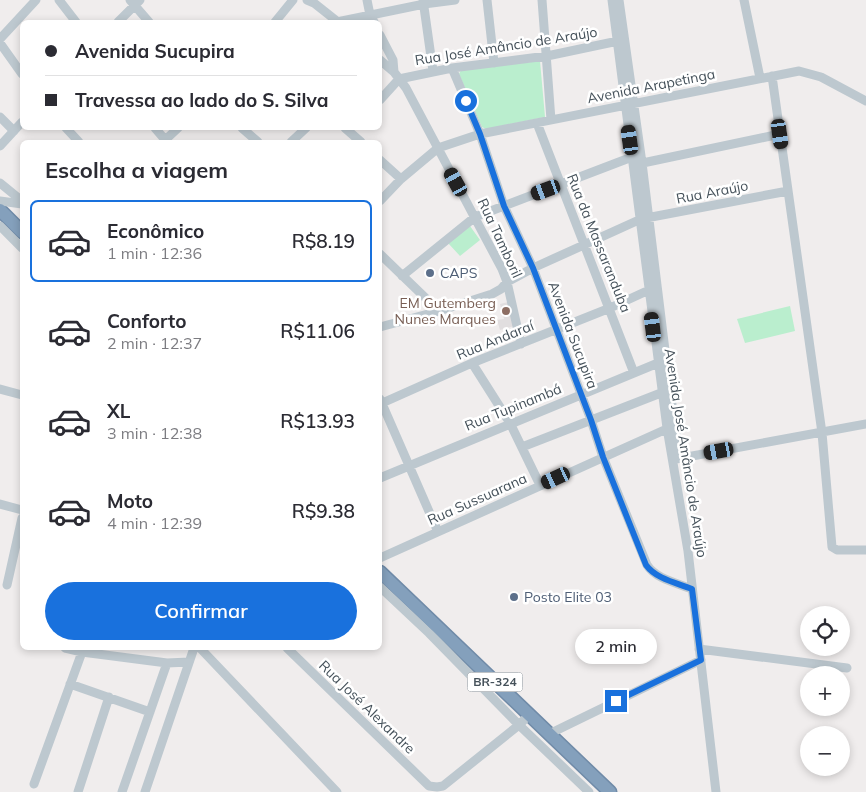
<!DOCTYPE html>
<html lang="pt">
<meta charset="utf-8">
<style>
body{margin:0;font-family:Mulish,sans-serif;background:#f2f2f3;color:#2b2b33;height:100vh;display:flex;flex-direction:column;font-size:19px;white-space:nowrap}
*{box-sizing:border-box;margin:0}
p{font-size:16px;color:#7c7c81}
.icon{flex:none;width:28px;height:28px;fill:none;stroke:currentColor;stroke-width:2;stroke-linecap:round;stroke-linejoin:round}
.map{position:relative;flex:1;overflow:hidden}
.drawer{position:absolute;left:20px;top:140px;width:362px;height:510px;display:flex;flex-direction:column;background:#fff;border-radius:8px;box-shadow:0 2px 8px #0003}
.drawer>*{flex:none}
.hud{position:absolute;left:20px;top:20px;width:362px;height:110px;border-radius:8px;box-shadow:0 2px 8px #0003;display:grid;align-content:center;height:110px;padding:0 25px;background:#fff}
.controls{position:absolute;left:800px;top:606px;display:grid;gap:10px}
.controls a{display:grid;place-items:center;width:50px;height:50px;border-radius:50%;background:#fff;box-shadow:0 2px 8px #0003;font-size:25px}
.end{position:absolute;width:22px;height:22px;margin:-11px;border:6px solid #1971dd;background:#fff;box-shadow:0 0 0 2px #fff}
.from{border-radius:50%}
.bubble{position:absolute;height:35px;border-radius:18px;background:#fff;box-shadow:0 2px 8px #0003;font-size:16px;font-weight:600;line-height:35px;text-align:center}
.car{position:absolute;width:15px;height:30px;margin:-15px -8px;border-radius:6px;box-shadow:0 0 4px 1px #0007;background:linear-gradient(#222 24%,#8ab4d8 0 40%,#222 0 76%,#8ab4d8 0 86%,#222 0)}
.hud b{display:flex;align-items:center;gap:18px;height:48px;font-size:19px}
.hud b+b{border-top:1px solid #e1e1e2}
.hud i{width:12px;height:12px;background:#2b2b33}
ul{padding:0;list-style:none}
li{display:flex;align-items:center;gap:15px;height:82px;margin:0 10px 8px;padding:0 15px;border:2px solid transparent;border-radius:8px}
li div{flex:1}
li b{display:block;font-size:19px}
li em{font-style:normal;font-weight:600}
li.selected{border-color:#1971dd}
li>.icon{width:45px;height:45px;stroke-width:1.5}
h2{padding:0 25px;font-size:22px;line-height:60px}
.primary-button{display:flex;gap:10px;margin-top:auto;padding:10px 25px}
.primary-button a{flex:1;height:58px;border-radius:30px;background:#1971dd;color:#fff;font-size:20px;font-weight:600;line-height:58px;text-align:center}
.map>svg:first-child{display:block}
.education{fill:#e1dedf}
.green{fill:#baeece}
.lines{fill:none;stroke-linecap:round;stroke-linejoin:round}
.highway-casing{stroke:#708ba8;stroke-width:15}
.minor{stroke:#bdc8cf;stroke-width:9}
.highway{stroke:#84a0bc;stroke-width:12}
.route{stroke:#1971dd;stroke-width:6}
.service-dot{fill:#5c6f8a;stroke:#fff;stroke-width:2}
.education-dot{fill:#8d6e63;stroke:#fff;stroke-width:2}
.labels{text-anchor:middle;stroke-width:5;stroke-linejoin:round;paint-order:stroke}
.shield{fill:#fff;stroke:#7d858c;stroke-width:1}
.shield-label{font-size:12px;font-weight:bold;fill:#45515a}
.street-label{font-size:14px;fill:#45515a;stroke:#fff}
.service-label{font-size:14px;fill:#4e5e75;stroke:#fff;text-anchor:start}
.education-label{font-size:14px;fill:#785e54;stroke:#fff;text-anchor:end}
</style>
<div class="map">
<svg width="866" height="792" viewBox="0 0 866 792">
<rect width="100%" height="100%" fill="#f0eded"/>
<path class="education" d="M 508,302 L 514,326 L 500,330 L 497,320 L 504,319 L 500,304 Z"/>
<path class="green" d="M 540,61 L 545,117 L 486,129 L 482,127 L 459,74 L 461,70 Z
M 470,226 L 480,240 L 460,256 L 448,243 Z
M 790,306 L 795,331 L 745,343 L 737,319 Z"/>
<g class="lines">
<g class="highway-casing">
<path id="highway" d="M 0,210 L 22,232
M 380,572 L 610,792"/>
</g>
<path class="minor" d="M 59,0 L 76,22
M 130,0 L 149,22
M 307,0 L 314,3 L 338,22
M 367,0 L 370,15 L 374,22
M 423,0 L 433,71
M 487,0 L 494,63
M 542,0 L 551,120
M 612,0 L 667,428 L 688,551 L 716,792
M 619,0 L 642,163 L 670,391 L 680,458
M 744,0 L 760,78
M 118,22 L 140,0
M 275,22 L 293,0
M 337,22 L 424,4 L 455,0
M 380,35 L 393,60 L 394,72
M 0,39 L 36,0
M 0,43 L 22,74
M 380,60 L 394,72 L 406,88 L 502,269 L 507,282 L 521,344
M 452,68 L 480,134 L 504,206 L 533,268 L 591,420 L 603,457 L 647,565 C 656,579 677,583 692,589
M 772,76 L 822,433 L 832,547 L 837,550 L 866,550
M 380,100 L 399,79 L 452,68 L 547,56 L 618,41
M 0,117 L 14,131
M 537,123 L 634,373
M 66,128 L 79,142
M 155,128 L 167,142
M 242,128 L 258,142
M 345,128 L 361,142
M 163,142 L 178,128
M 291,142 L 306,128
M 0,146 L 22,122
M 380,160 L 401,179
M 638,164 L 780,134
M 0,183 L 22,201
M 0,201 L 22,204
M 380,201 L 401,179 L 438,148 L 480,134 L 799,71 L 821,77 L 866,101
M 0,226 L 22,248
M 380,254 L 439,311
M 402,276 L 475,217 L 632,157
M 380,327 L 439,311 L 492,294 L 501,289 L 507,282 L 533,268 L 641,219 L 788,191
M 472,363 L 510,423 L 540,485
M 0,389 L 22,395
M 380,399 L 438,532
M 380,404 L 472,363 L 610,308 L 649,290
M 522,447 L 666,391
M 676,459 L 866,424
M 380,478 L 658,363
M 0,504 L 22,510
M 380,558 L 671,427
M 7,585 L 22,518
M 380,587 L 429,633 L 519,725 L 589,792
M 65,648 L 82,652 L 167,663 L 189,662
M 200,648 L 337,792
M 287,648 L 429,786 L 437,787 L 443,786 L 519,725 L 530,714
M 699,649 L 847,668
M 70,684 L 150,712
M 549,734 L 701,660
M 34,784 L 82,652
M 78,792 L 109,697
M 122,792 L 167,663
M 145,792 L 194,648"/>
<use href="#highway" class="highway"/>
</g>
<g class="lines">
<path class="route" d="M 466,101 L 480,134 L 504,206 L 533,268 L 591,420 L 603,457 L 646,565 C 656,579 677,583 692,589 L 701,660 L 616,701"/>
</g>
<g class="service-dot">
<circle cx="430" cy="273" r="5"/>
<circle cx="514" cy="597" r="5"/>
</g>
<circle class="education-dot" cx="506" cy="311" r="5"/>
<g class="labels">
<rect class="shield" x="467.5" y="672.5" width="55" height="19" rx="4"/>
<g class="shield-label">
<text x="495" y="686">BR-324</text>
</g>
<g class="street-label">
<text transform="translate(506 46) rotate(-9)" y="5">Rua José Amâncio de Araújo</text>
<text transform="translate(651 86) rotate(-11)" y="5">Avenida Arapetinga</text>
<text transform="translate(712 192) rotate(-11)" y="5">Rua Araújo</text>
<text transform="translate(500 238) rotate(65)" y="5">Rua Tamboril</text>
<text transform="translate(599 243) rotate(68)" y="5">Rua da Massaranduba</text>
<text transform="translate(573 335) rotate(69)" y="5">Avenida Sucupira</text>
<text transform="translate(495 340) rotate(-22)" y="5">Rua Andaraí</text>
<text transform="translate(513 407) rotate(-22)" y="5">Rua Tupinambá</text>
<text transform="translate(686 453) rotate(81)" y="5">Avenida José Amâncio de Araújo</text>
<text transform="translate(477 499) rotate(-24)" y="5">Rua Sussuarana</text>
<text transform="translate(367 707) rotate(44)" y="5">Rua José Alexandre</text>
</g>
<g class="service-label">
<text x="440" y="278">CAPS</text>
<text x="524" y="602">Posto Elite 03</text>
</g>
<g class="education-label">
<text x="496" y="308">EM Gutemberg<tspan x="496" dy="16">Nunes Marques</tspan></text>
</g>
</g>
</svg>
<div class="controls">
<a><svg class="icon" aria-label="locate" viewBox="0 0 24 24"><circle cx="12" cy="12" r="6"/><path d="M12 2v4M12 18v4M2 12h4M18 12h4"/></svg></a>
<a>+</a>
<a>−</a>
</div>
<i class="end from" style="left:466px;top:101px"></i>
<i class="end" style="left:616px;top:701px"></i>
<div class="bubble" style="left:575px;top:629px;width:82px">2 min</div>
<i class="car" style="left:780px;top:134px;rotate:172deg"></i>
<i class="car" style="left:630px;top:140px;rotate:352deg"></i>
<i class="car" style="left:456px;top:182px;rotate:331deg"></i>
<i class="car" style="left:546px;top:190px;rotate:250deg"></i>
<i class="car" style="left:653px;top:327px;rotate:353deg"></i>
<i class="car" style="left:719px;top:451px;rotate:260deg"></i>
<i class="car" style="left:556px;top:478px;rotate:245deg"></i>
<div class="hud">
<b><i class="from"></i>Avenida Sucupira</b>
<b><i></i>Travessa ao lado do S. Silva</b>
</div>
<section class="drawer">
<h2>Escolha a viagem</h2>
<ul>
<li class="selected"><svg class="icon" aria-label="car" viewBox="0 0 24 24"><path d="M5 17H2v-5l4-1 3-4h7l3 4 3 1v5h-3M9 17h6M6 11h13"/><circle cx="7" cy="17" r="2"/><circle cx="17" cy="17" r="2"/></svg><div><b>Econômico</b><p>1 min · 12:36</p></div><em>R$8.19</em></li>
<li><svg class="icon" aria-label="car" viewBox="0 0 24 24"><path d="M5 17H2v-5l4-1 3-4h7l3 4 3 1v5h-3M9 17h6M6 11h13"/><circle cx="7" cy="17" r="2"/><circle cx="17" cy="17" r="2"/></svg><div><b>Conforto</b><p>2 min · 12:37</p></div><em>R$11.06</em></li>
<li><svg class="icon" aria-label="car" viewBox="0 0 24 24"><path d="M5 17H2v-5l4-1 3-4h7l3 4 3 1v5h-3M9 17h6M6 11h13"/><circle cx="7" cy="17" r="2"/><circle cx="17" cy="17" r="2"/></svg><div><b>XL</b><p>3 min · 12:38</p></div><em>R$13.93</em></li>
<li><svg class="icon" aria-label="car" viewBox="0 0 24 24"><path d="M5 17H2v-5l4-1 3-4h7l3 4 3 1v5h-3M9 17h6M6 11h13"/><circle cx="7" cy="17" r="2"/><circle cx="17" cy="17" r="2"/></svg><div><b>Moto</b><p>4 min · 12:39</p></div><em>R$9.38</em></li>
</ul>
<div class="primary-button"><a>Confirmar</a></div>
</section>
</div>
